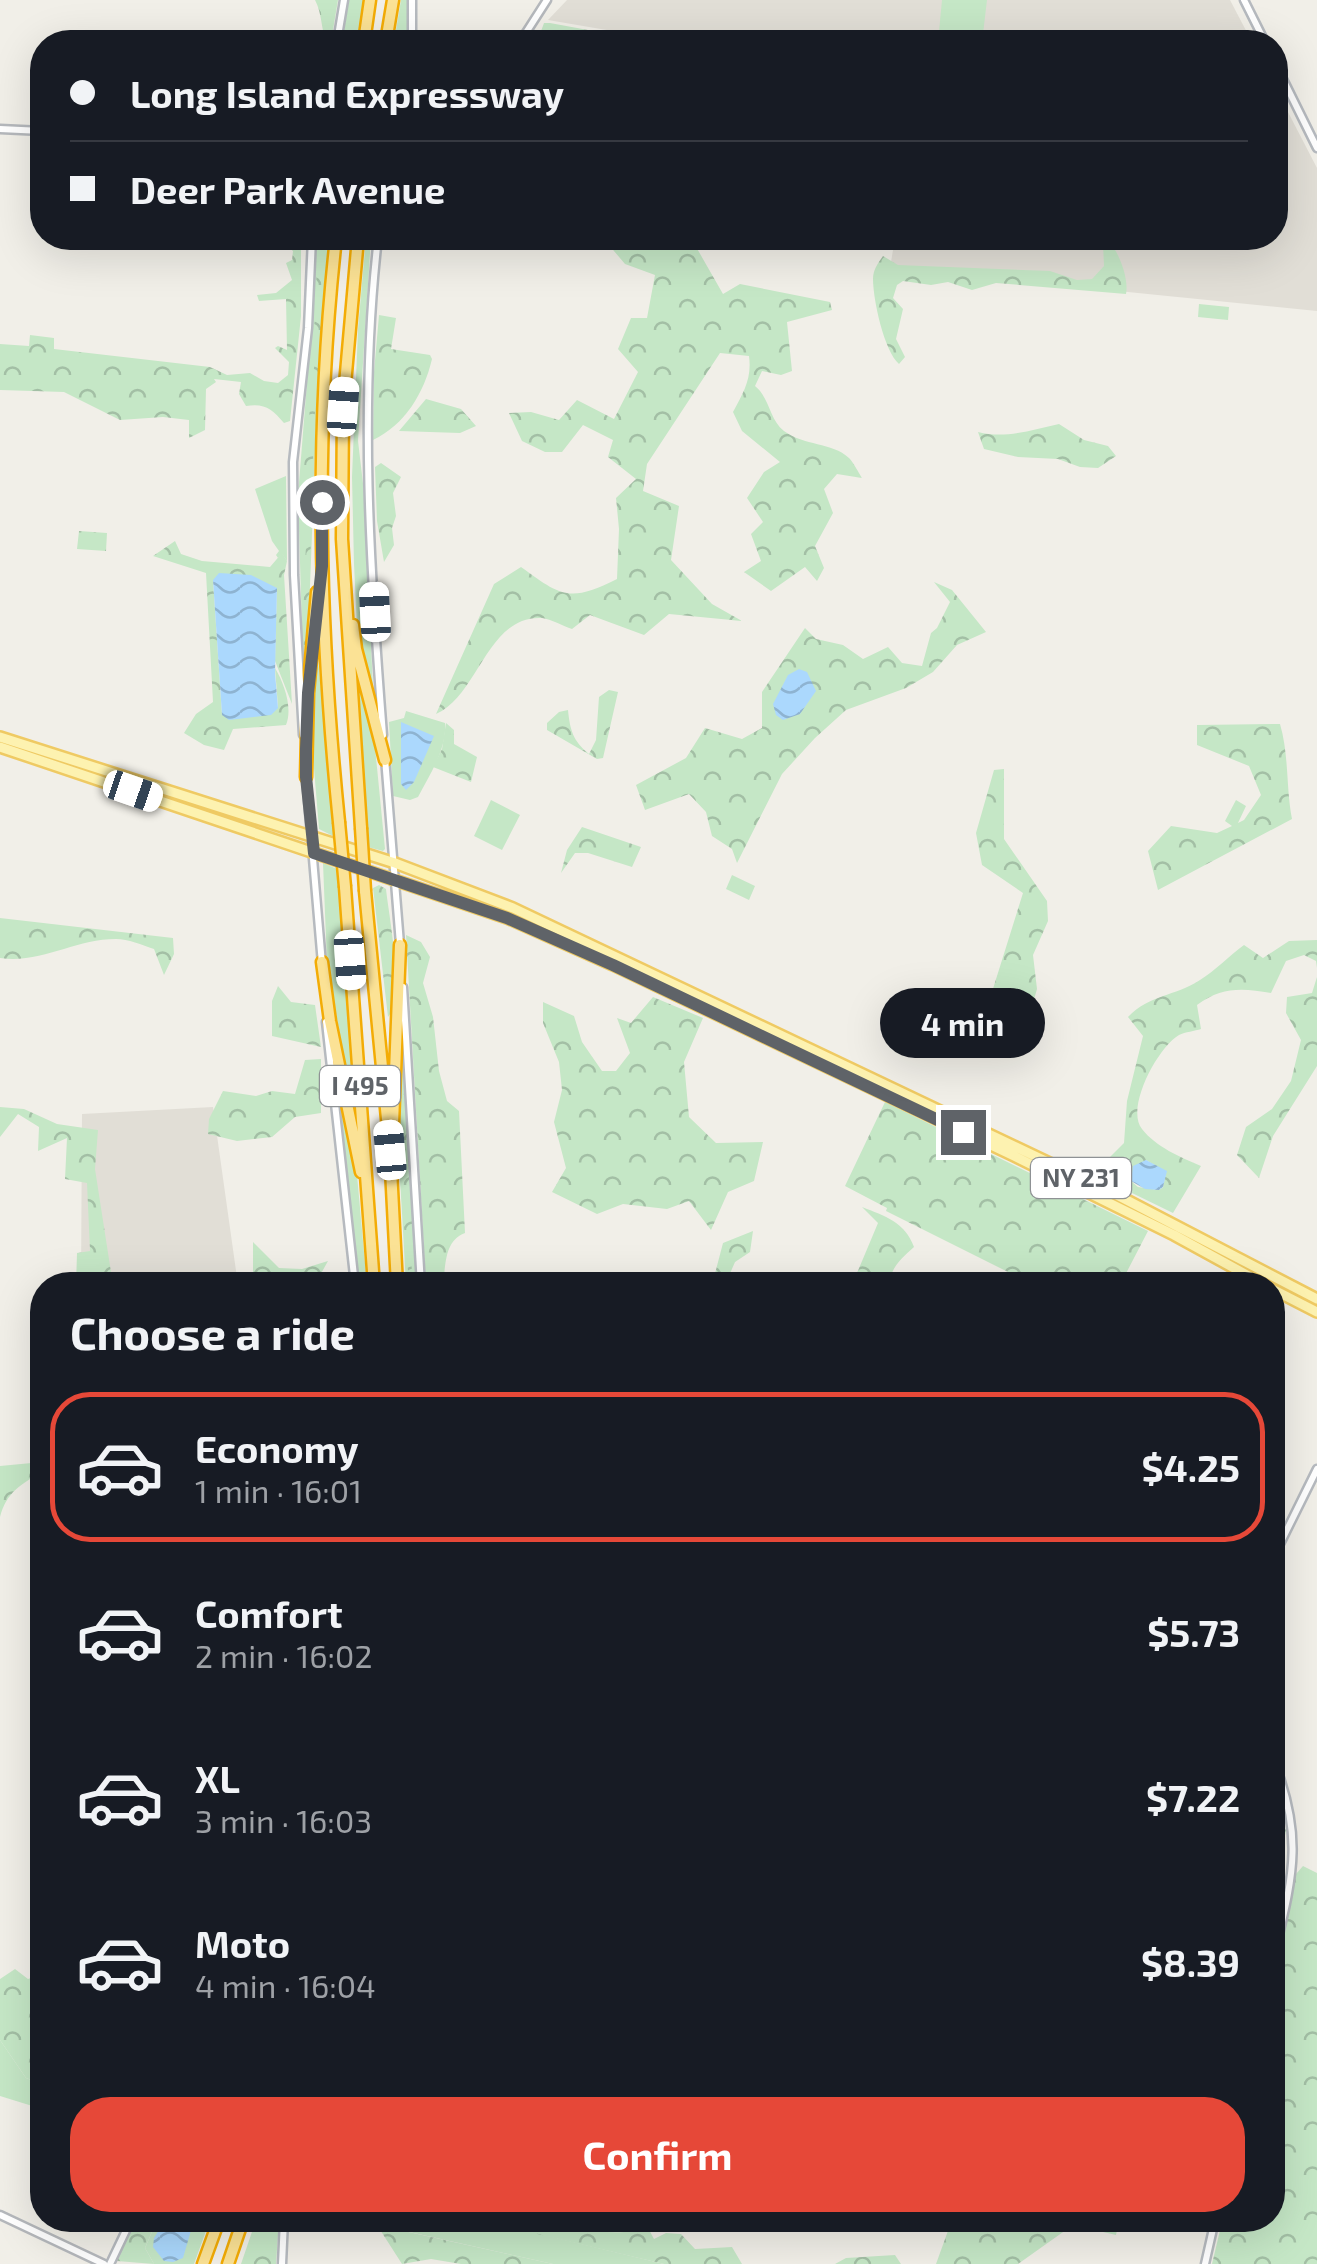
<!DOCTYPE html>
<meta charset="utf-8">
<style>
body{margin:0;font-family:"Exo 2",sans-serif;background:#20242c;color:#f1f3f6;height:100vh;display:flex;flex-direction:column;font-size:38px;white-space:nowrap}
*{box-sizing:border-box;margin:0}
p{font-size:32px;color:#9ea1a6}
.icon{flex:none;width:55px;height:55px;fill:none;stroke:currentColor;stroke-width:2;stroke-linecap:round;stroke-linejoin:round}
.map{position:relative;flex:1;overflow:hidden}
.drawer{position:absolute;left:30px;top:1272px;width:1255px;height:960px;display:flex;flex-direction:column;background:#171b24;border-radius:40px;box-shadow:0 10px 40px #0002}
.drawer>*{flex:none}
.guide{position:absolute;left:30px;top:30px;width:1258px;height:220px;border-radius:40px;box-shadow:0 10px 40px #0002;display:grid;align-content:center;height:220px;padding:0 40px;background:#171b24}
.end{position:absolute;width:45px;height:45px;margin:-22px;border:12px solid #5f6368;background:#fff;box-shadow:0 0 0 5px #fff}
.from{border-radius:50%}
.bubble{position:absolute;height:70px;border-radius:35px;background:#171b24;box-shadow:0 10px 40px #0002;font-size:32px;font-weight:700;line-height:70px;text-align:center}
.car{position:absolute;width:30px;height:60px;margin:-30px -15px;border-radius:12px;box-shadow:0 0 8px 2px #0007;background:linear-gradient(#fff 24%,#345 0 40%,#fff 0 76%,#345 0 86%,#fff 0)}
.guide b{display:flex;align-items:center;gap:35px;height:95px;font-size:38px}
.guide b+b{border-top:2px solid #363941}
.guide i{width:25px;height:25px;background:#f1f3f6}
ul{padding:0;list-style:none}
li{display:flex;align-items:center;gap:30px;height:150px;margin:0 20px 15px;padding:0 20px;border:5px solid transparent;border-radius:40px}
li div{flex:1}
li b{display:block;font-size:38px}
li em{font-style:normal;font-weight:700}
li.current{border-color:#e64838}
li>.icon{width:90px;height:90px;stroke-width:1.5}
h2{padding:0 40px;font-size:45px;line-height:120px}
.primary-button{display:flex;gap:20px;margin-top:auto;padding:20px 40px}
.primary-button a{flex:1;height:115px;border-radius:40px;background:#e64838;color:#fff;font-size:40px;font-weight:700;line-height:115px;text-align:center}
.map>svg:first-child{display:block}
.education{fill:#e1ded6}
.grass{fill:#c5e7c6}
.forest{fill:url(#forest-crowns);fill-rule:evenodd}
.water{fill:url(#water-waves)}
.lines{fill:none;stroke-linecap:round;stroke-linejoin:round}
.tertiary-casing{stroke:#b5b8bc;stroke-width:11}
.secondary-casing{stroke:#b6babf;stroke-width:11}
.primary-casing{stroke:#efca63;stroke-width:14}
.motorway-casing{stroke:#f3ac05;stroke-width:15}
.tertiary{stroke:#fff;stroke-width:6}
.secondary{stroke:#fff;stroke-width:6}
.primary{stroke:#fdf2b0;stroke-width:9}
.motorway{stroke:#fbe295;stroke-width:10}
.motorway-bridge-casing{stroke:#f3ac05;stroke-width:15;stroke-linecap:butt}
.motorway-bridge{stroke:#fbe295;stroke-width:10}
.route{stroke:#5f6368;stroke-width:12}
.labels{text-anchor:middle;stroke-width:8;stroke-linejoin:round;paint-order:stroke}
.shield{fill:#fff;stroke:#8f9295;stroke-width:2.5}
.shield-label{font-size:25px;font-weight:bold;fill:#5f6368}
</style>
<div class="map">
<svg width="1317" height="2264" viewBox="0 0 1317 2264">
<defs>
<pattern id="forest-crowns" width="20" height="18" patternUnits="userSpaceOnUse" patternTransform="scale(2.5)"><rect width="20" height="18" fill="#c5e7c6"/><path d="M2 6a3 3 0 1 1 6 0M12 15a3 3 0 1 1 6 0" fill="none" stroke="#a3bfa5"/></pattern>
<pattern id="water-waves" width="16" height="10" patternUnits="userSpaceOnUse" patternTransform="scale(2.5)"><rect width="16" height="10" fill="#abd8fd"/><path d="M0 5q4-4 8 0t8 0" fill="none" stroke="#8eb3d1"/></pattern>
</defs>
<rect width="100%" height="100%" fill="#f1efe8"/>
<path class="education" d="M 567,0 L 1230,0 L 1252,42 L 677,42 L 548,20 Z
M 1275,87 L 1317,168 L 1317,311 L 890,268 L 895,238 L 1275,238 Z
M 213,1107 L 238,1285 L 81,1285 L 82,1114 Z"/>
<path class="grass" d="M 349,0 L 364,0 L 357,42 L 342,42 Z
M 401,0 L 407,0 L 408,42 L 403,42 L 400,33 L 398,42 L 394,42 Z
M 942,0 L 987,0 L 982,42 L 938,42 Z
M 315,238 L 330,238 C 312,390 315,544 304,697 L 298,495 L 313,308 Z
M 366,238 L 371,238 L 358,441 L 364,492 L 374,710 L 358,647 L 354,564 L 352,477 L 358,329 Z
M 1199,304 L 1229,307 L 1228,320 L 1198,317 Z
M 286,476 L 287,561 L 282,554 L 278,558 L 276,555 L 279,551 L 272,541 L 255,489 Z
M 314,653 L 318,658 L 335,837 L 319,829 L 312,744 Z
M 357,674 L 375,747 L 385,849 L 383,851 L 368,847 Z
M 406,711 L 445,723 C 447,749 430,774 418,797 L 410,800 L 393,796 L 389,722 L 404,718 Z
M 491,800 L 520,815 L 502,850 L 474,836 Z
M 323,863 L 337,869 L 355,1105 L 353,1108 L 327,963 Z
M 732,875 L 755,886 L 749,900 L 726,889 Z
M 400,1042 L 416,1223 L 416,1285 L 406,1285 L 397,1123 Z
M 339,1078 L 356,1164 L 367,1285 L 359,1285 L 336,1079 Z
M 0,2040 L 26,2078 L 42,2084 L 42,2109 L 0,2096 Z
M 157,2220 L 210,2220 L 194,2264 L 154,2264 L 145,2248 Z
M 356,2220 L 482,2220 L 664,2264 L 553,2264 Z"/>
<path class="forest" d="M 315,0 L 338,0 L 331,42 L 326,42 C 321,28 322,13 315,0 Z
M 544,23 L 550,23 L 653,42 C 615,43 578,42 540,34 Z
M 251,238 L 301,238 L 301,316 L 290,421 L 284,423 C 272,409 265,403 246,406 L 239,394 L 241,382 L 214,379 L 216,382 L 206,389 L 205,430 L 189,438 L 189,420 L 163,417 L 120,420 L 64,392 L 0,390 L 0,344 L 29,346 L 30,335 L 54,338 L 54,349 L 210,367 L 227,375 L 250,373 L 264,381 L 278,383 L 288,375 L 289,362 L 275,348 L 278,346 L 287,350 L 286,299 L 259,301 L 257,295 L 276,293 L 292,280 L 286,263 L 292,260 L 293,251 L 285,244 L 264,244 Z
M 317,238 L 324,238 L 320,277 L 324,288 L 314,426 L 308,642 L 305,645 L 301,644 L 306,545 L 299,518 L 315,358 L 312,349 L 316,307 Z
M 603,238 L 691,238 L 723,294 L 740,284 L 830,302 L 832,310 L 787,322 L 792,371 L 781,375 L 762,371 L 755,386 C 770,398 769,419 784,431 C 804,446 832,442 849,458 C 854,463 858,472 862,478 L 837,474 L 824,489 L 833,513 L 815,546 L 824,568 L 817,581 L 805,567 L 771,591 L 744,572 L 761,561 L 751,534 L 763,522 L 747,498 L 764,472 L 780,462 L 742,431 L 733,412 C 744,392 752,378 749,356 L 720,353 L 647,464 L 643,491 L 679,506 L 671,560 L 712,604 L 742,621 L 669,614 L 644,635 L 590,615 L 572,629 C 563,626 551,619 542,618 C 487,615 479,695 436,714 L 494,584 L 521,567 C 561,596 569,603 617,579 L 619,529 L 616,498 L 636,479 L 608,457 L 613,440 L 583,425 L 562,452 L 545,452 L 522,441 L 509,413 L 531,412 L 559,420 L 577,400 L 614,419 L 638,372 L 618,349 L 631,318 L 647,318 L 655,275 L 625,264 Z
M 1103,244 L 1111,244 C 1120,255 1129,280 1126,294 L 996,283 L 972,290 L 948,282 L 931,285 L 903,281 L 897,285 L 893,298 L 903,309 L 896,339 L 905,357 L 899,364 C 884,351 873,299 873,279 C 873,270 878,263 883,256 L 898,265 L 1050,271 L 1077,280 L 1092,279 L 1104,266 Z
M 379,315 L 396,318 L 391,349 L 430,355 L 432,359 C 424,393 405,425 373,440 L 374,372 Z
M 426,399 L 461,409 L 476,426 L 460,433 L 399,431 Z
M 1059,424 L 1084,440 L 1108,446 L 1116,456 L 1098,468 L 1080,467 L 1058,459 L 1018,457 L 984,449 L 978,432 C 1005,439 1032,430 1059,424 Z
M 381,463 L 401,477 L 393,493 L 396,516 L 392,528 L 394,545 L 384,562 L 377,521 L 375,467 Z
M 79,531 L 107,533 L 106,551 L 77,549 Z
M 175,541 L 181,554 L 202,561 L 270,567 L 282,553 L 287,561 L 284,575 L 292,704 L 275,661 L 277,588 L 213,580 L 222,715 L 278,707 L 275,668 C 284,683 293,708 286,725 L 233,729 L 224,750 L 204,745 L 184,733 L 196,714 L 213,702 L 206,573 L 153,556 Z
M 934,582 L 952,590 L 986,632 L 957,645 L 933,672 L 906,688 L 846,710 L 815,738 L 782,774 L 737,863 L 732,849 L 712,836 L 706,812 L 689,794 L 645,810 L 636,785 L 686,758 L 705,728 L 742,739 L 762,728 L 762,692 L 805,628 L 816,639 L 843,645 L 863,659 L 888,647 L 902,663 L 922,666 L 931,633 L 937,628 L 950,602 Z
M 609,690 L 618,692 L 603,758 L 597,759 L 547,730 L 547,723 L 559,712 L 568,710 C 570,730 573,741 589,754 L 596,740 L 599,697 Z
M 446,723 L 454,730 L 454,744 L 477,757 L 471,782 L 433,767 L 442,749 Z
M 1280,724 C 1289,754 1286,788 1292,819 L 1158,890 L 1148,851 L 1171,826 L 1217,833 L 1232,826 L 1225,821 L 1236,800 L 1246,806 L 1238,823 L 1244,820 L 1261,795 L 1249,766 L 1197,745 L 1197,725 Z
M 1004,769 L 1004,839 L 1047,901 L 1048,921 L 1033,955 L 1037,989 L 1031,1010 L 1002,1016 L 976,1043 L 1023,893 L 982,865 L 976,833 L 994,770 Z
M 582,827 L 641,847 L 632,867 L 588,853 L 575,853 L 561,873 L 567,850 Z
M 379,885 L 386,889 C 389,917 405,997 388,1017 L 373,888 Z
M 0,918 L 173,938 L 174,954 L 164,975 L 154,949 C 142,945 128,939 116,939 C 75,939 41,964 0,958 Z
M 406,935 L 421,942 L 430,957 L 423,983 L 433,1017 L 439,1071 L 447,1101 L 459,1111 L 465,1233 C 447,1240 446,1258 444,1276 L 432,1285 L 426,1285 Z
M 1317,940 L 1317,968 L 1316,961 L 1304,955 L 1286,961 L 1271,993 C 1241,988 1222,987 1197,1005 L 1201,1029 C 1195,1031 1185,1032 1179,1035 C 1158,1047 1125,1108 1142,1129 C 1156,1147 1180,1157 1201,1166 L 1173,1213 L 1093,1174 L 1124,1143 L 1127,1101 L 1143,1036 L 1128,1017 C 1150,994 1174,997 1200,980 C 1215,971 1229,956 1244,945 L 1263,958 L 1289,941 ZM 1146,1160 L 1166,1172 L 1163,1187 L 1159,1190 L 1138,1187 L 1131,1181 Z
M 1317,977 L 1317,1066 L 1273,1136 L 1259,1178 L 1237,1155 L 1246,1127 L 1272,1109 L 1291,1081 L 1301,1040 L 1286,1013 L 1287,997 L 1312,993 Z
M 278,986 L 291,1002 L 315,1005 L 321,1047 L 272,1036 L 272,1001 Z
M 653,997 L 703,1018 L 684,1062 L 689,1117 L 716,1143 L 763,1142 L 754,1181 L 728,1192 L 711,1230 L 689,1201 L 667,1209 L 623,1204 L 597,1214 L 552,1192 L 566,1168 L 554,1122 L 562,1090 L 559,1062 L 543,1023 L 543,1002 L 574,1016 L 582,1042 L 602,1071 L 616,1071 L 630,1053 L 617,1018 L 631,1023 Z
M 404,1055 L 416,1225 L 411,1232 L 412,1285 L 409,1285 C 405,1218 389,1117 404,1055 Z
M 321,1059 L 321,1113 L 295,1117 L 272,1137 L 237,1141 L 208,1134 L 209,1119 L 223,1091 L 256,1096 L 272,1091 L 295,1094 L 305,1060 Z
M 885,1102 L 1148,1231 L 1120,1285 L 1034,1285 L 886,1211 L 887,1208 L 845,1186 Z
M 0,1107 L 24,1109 L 57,1124 L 98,1130 L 95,1169 L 113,1285 L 76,1285 L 77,1253 L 90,1251 L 87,1183 L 65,1179 L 67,1138 L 38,1151 L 39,1127 L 18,1114 L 0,1137 Z
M 862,1207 C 885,1216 905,1222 914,1247 C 903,1257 888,1269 891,1285 L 852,1285 L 878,1223 Z
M 753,1231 L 750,1252 L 735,1262 L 728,1278 L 731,1285 L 712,1285 L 723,1243 Z
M 253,1242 L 279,1268 L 302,1269 L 328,1261 L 318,1279 L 304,1285 L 253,1285 Z
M 42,1462 L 42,1472 C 21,1484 6,1493 0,1517 L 0,1466 Z
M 1275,1812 L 1286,1830 L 1280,1865 L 1273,1865 Z
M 1303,1866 L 1317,1873 L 1317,2264 L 1212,2264 L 1222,2222 L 1219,2220 L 1272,2220 L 1273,1989 L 1296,1874 Z
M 15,1969 L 28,1979 L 42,1974 L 42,2084 L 26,2078 L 0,2040 L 0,1979 Z
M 136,2220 L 157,2220 L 145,2248 L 154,2264 L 117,2261 Z
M 256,2220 L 279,2220 L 276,2264 L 241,2264 Z
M 479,2220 C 500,2220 524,2217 544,2220 C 578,2225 614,2241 647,2226 L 654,2239 L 666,2233 L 681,2234 L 695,2249 L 732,2247 L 742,2264 L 664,2264 Z
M 959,2220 L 1119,2220 L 1116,2235 L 1073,2225 L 1018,2264 L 936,2264 L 949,2228 Z
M 377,2225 L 553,2264 L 461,2264 L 431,2259 L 402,2264 Z
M 895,2255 L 901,2264 L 835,2264 L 846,2258 Z"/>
<path class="water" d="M 219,573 L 251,575 L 277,588 L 275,673 L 278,708 L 271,715 L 229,720 L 222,715 L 213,580 Z
M 799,669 L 807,672 L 816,691 L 800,714 L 783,720 L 776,715 L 773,704 L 788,675 Z
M 401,722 L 434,736 L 414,782 L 406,790 L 401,784 Z
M 1146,1160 L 1167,1171 L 1163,1187 L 1159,1190 L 1145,1189 L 1131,1181 L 1133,1166 Z
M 165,2220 L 194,2220 L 183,2258 L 173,2262 L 164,2261 L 153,2247 L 154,2238 Z"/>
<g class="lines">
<g class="tertiary-casing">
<path id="tertiary" d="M 520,42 L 547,0
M 0,129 L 42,131
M 0,2215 L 104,2264"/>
</g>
<g class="secondary-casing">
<path id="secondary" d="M 412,0 L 412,42
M 1244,0 L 1265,42
M 337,42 L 344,0
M 1275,63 L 1317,148
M 378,238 C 359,403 370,569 383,735
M 303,735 L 294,575 L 293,462 L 308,328 L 312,238
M 385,758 L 400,944
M 306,777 L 322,964
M 403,987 L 421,1285
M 326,1022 L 355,1285
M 1272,1560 L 1317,1469
M 1272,1756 C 1306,1840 1292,1879 1272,1964
M 110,2264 L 131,2220
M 282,2264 L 284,2220
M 1205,2264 L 1215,2220"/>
</g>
<g class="primary-casing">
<path id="primary" d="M 0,737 L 395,863 L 513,908 L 1115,1194 L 1317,1299
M 0,747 L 507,918 L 613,965 L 1014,1156 L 1174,1235 L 1265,1285
M 1272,1289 L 1317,1312"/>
</g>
<g class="motorway-casing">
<path id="motorway" d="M 364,42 L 370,0
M 386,42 L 393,0
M 336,238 C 314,435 319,625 339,822
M 358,238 L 343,407 L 342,539 L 361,828
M 353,625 L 356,649 L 385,760
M 306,777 L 308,693 L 317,592
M 345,887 L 374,1285
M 365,891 L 390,1150 L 397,1285
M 322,962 L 330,1021 L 361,1172
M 393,1124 L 400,945
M 203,2264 L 219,2220
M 228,2264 L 243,2220"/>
</g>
<use href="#tertiary" class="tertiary"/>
<use href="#secondary" class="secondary"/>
<use href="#primary" class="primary"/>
<use href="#motorway" class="motorway"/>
<g class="motorway-bridge-casing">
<path id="motorway-bridge" d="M 339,822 L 345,887
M 361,828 L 365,891"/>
</g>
<use href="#motorway-bridge" class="motorway-bridge"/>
</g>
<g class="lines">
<path class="route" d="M 322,502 L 322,566 L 308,693 L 306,749 L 306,777 L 314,853 L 507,918 L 613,965 L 963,1132"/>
</g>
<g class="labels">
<g class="shield">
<rect x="320" y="1066" width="80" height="40" rx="8"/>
<rect x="1031" y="1158" width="100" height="40" rx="8"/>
</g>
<g class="shield-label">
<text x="360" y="1095">I 495</text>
<text x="1081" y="1187">NY 231</text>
</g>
</g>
</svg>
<i class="end from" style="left:322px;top:502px"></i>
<i class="end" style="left:963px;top:1132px"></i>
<div class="bubble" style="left:880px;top:988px;width:165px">4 min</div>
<i class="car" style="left:343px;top:407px;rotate:4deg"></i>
<i class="car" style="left:375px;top:612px;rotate:357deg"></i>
<i class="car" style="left:133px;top:791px;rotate:109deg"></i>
<i class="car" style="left:350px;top:960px;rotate:176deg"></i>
<i class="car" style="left:390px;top:1150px;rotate:355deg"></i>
<div class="guide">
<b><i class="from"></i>Long Island Expressway</b>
<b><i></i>Deer Park Avenue</b>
</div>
<section class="drawer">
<h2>Choose a ride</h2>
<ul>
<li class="current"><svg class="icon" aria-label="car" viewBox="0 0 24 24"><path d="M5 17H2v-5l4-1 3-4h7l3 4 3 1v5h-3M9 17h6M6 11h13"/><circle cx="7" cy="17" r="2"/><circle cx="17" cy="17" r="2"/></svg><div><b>Economy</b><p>1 min · 16:01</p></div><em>$4.25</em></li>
<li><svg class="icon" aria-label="car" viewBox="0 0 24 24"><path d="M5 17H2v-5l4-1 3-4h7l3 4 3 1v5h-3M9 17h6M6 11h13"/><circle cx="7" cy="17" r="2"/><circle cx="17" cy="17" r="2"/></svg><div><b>Comfort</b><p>2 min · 16:02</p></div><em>$5.73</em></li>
<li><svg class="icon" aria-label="car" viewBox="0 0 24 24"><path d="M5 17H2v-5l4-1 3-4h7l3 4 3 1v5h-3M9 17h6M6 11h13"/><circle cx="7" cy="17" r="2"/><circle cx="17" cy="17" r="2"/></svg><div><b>XL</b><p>3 min · 16:03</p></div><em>$7.22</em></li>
<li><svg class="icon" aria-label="car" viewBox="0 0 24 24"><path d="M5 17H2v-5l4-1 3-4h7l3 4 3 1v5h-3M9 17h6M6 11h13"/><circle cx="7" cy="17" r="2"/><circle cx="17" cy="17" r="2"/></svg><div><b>Moto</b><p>4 min · 16:04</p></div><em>$8.39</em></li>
</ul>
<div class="primary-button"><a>Confirm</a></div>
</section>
</div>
